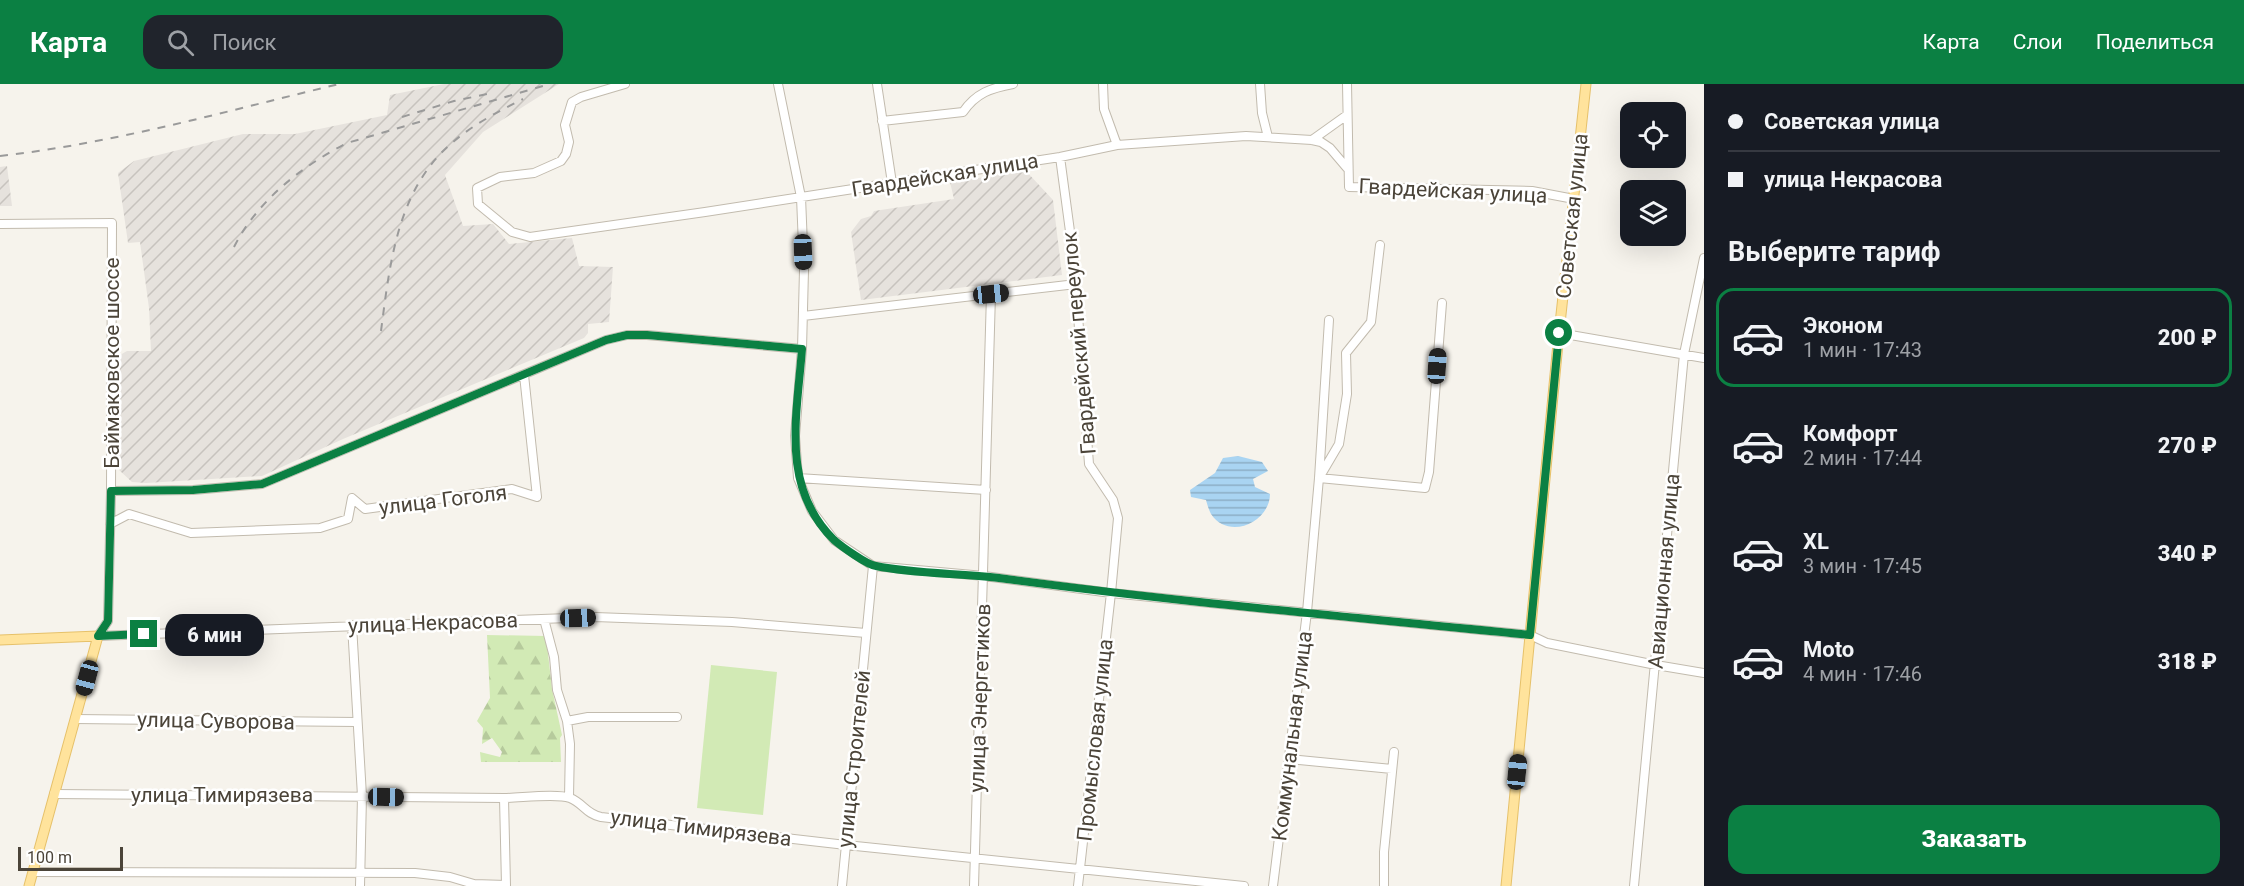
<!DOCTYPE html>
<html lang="ru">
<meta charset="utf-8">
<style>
body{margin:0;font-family:Roboto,sans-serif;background:#20242c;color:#f1f3f6;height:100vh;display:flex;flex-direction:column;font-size:22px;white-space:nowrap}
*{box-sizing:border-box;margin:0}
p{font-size:20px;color:#9ea1a6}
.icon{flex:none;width:33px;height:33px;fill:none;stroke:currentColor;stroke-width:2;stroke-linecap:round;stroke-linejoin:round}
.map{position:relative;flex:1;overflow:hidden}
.drawer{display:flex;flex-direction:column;background:#171b24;width:540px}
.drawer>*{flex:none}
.banner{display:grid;align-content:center;height:132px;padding:0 24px;background:#171b24}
.controls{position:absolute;left:1620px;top:18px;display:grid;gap:12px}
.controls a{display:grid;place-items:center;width:66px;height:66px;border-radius:12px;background:#171b24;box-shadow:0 6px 24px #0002;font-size:30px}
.scale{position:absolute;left:18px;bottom:15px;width:105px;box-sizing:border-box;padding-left:6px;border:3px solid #4b4439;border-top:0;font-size:16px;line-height:21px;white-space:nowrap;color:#4b4439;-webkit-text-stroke:4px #fff;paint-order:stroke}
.end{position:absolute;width:27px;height:27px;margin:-14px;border:8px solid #0b8043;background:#fff;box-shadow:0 0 0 3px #fff}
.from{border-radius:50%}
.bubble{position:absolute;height:42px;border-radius:18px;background:#171b24;box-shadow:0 6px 24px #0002;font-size:20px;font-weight:800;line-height:42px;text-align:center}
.car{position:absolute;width:18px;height:36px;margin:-18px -9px;border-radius:8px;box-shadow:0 0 4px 2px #0007;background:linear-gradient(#222 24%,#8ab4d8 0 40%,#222 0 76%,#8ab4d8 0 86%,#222 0)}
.banner b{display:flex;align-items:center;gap:21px;height:57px;font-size:22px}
.banner b+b{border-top:2px solid #363941}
.banner i{width:15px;height:15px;background:#f1f3f6}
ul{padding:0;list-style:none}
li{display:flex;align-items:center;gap:18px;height:99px;margin:0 12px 9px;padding:0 12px;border:3px solid transparent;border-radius:18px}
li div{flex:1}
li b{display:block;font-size:22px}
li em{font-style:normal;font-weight:800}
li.on{border-color:#0b8043}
li>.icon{width:54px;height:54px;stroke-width:1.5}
h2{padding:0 24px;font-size:27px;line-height:72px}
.primary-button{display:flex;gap:12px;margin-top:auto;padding:12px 24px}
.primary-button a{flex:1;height:69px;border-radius:18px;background:#0b8043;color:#fff;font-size:24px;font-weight:800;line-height:69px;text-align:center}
header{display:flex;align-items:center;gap:36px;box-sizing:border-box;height:84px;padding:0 30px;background:#0b8043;color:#fff}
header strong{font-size:28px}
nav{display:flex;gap:33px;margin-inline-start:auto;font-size:21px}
.search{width:420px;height:54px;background:#20242c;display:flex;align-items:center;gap:15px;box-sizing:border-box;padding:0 21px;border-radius:18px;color:#9ea1a6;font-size:22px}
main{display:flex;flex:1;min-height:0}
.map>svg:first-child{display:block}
.industrial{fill:url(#industrial-furrows)}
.forest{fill:url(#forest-firs)}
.park{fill:#d2eab5}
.water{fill:url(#water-rules)}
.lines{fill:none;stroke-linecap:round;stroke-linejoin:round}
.minor-casing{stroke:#c2bbae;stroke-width:10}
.major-casing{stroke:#e6c16a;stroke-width:11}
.minor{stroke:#fff;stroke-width:8}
.major{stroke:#ffe39c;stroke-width:9}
.rail{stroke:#9a9a9a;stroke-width:2;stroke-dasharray:8 8;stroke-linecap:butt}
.route{stroke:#0b8043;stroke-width:8}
.labels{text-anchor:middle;stroke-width:5;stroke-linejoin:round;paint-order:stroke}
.street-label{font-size:21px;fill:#4b4439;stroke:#fff}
</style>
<header>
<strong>Карта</strong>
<div class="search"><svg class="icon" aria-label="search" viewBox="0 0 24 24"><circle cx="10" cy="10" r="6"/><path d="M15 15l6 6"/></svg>Поиск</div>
<nav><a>Карта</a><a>Слои</a><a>Поделиться</a></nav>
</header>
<main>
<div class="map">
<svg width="1704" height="802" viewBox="0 0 1704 802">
<defs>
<pattern id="industrial-furrows" width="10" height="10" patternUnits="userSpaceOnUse" patternTransform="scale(1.5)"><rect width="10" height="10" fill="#e6e2dd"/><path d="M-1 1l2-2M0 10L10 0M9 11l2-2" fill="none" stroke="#c7c3be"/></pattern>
<pattern id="forest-firs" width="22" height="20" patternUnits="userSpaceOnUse" patternTransform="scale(1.5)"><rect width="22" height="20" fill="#d2eab5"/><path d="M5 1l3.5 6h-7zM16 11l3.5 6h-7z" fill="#b6ca9c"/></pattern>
<pattern id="water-rules" width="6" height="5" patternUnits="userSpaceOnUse" patternTransform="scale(1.5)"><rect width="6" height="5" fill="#a9d4f2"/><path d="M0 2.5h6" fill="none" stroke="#8caec5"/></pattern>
</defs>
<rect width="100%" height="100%" fill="#f6f3ec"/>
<path class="industrial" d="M 444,0 L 559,0 L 483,48 L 445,91 L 463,142 L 493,140 L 509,160 L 572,154 L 579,182 L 613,183 L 609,238 L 588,240 L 588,249 L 584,254 L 343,355 L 262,392 L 146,399 L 132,398 L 119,386 L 120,271 L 127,267 L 151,267 L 149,224 L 140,158 L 128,159 L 118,89 L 134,77 L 243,50 L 295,50 L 387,31 L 390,11 Z
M 7,82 L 12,122 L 0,122 L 0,83 Z
M 1026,87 L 1053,116 L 1062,191 L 861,216 L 851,148 L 861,135 L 871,132 L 874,127 L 954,115 L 950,98 Z"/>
<path class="forest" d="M 487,551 L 546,552 L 552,605 L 562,651 L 560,654 L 561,678 L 481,678 L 480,668 L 500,673 L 502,668 L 492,654 L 482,660 L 483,644 L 477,637 L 490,614 Z"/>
<path class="park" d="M 711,581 L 777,588 L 763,731 L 697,724 Z"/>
<path class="water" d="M 1238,372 L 1262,378 L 1268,387 L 1253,395 L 1255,403 L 1270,410 C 1270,438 1229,457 1211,430 C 1209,426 1207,420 1206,416 L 1191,413 L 1190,406 L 1215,389 L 1223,374 Z"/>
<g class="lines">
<g class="minor-casing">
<path id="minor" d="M 625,0 L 581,13 L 572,18 L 565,41 L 569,58 L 566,70 L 561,77 L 534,89 L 500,93 L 477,104 L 478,120 L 512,148 L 530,153 L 705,128 L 982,85 L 1060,73 L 1117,61 L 1246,52 L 1312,56 L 1321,58 L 1330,64 L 1347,84
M 778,0 L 801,113 L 804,186 L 802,265 L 795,352 L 798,394 L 812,427 L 834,456 L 873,482 L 984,492 L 1111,509 L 1530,551 L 1547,559 L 1656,581 L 1704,589
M 877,0 L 892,99
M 1103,0 L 1104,25 L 1117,61
M 1260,0 L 1262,29 L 1268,53
M 1347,0 L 1349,103 L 1532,107 L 1574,115
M 882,37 L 963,28 C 976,9 991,4 1013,0
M 1312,56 L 1347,31
M 1060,73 L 1074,177 L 1089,380 L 1113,416 L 1118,434 L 1111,509 L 1078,802
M 0,140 L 112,139 L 111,407 L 108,537 L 98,552
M 1380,161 L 1371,238 L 1346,269 L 1347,310 L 1339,360 L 1319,394 L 1425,404 L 1429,388 L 1442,219
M 803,232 L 1076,200
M 1559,249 L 1704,274
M 798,394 L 986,406
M 111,407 L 193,406 L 262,400 L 606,256 L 627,251 L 647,251 L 802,265
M 110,440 L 129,430 L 191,449 L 320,444 L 348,435 L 352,414 L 365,425 L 512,405 L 537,413 L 524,291
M 544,535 L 554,573 L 557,606 L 567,637 L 570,660 L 569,713
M 352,541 L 362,712 L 360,802
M 98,552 L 595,533 L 732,538 L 866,549
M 75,635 L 357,638
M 567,637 L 588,633 L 677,633
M 1289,675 L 1392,685
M 54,710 L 504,714 C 520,714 557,709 570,714 C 583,719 586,730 601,733 L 846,761 L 1244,802
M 33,788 L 415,789 L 450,793 L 474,800 L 506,801 L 504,714
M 842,802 L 873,482
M 974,802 L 991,210
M 1273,802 L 1307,528 L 1319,394 L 1329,236
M 1384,802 L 1384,768 L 1394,668
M 1634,802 L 1684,270 L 1704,174"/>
</g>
<g class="major-casing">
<path id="major" d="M 0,556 L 98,552 L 29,802
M 1506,802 L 1559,249 L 1586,0"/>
</g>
<use href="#minor" class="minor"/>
<use href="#major" class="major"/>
<path class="rail" d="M 402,33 L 454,17 L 492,9
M 0,72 C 115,59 227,27 339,0
M 234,163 C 257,117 302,82 347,59 L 550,0
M 381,247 C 388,194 394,134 425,89 C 448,54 487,33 523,15"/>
</g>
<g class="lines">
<path class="route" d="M 144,550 L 98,552 L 108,537 L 111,407 L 193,406 L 262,400 L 606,256 L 627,251 L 647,251 L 802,265 C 797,332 780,403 834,456 C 841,462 867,481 876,482 C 915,490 959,489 999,494 C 1175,518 1353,533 1530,551 L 1559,249"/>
</g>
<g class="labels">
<g class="street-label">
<text transform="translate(945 91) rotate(-9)" y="7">Гвардейская улица</text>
<text transform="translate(1453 107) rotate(3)" y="7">Гвардейская улица</text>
<text transform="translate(1572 132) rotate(-84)" y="7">Советская улица</text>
<text transform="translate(1079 259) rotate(-95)" y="7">Гвардейский переулок</text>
<text transform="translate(112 279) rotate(-90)" y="7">Баймаковское шоссе</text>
<text transform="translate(443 416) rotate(-7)" y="7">улица Гоголя</text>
<text transform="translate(1664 487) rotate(-85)" y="7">Авиационная улица</text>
<text transform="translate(433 539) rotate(-2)" y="7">улица Некрасова</text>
<text transform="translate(980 614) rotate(-88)" y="7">улица Энергетиков</text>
<text transform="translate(216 637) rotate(1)" y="7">улица Суворова</text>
<text transform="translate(1292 652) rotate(-83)" y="7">Коммунальная улица</text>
<text transform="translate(1095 656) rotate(-84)" y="7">Промысловая улица</text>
<text transform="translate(854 675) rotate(-84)" y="7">улица Строителей</text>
<text x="222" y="718">улица Тимирязева</text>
<text transform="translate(701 744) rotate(7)" y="7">улица Тимирязева</text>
</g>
</g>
</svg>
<div class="controls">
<a><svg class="icon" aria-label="locate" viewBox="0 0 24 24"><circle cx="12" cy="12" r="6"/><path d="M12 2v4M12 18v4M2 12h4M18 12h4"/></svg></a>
<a><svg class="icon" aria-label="layers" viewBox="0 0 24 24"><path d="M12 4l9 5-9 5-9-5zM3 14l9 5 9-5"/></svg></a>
</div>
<div class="scale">100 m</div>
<i class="end from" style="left:1559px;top:249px"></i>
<i class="end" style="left:144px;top:550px"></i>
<div class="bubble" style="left:165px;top:530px;width:99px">6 мин</div>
<i class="car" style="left:803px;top:168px;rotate:178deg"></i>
<i class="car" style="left:991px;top:210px;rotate:84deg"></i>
<i class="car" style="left:1437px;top:282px;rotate:4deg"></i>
<i class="car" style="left:578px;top:534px;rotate:88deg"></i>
<i class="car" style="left:87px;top:594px;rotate:195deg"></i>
<i class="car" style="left:1517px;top:688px;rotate:6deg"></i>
<i class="car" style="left:386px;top:713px;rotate:91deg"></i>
</div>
<section class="drawer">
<div class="banner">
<b><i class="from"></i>Советская улица</b>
<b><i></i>улица Некрасова</b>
</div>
<h2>Выберите тариф</h2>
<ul>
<li class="on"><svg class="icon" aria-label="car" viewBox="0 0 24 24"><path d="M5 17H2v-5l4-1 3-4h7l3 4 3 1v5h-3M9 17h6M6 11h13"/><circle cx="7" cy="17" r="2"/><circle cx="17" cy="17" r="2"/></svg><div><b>Эконом</b><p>1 мин · 17:43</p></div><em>200 ₽</em></li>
<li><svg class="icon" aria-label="car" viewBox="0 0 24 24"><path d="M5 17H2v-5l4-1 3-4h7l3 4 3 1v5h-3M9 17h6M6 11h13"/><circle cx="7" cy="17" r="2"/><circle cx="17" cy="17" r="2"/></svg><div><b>Комфорт</b><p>2 мин · 17:44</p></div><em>270 ₽</em></li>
<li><svg class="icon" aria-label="car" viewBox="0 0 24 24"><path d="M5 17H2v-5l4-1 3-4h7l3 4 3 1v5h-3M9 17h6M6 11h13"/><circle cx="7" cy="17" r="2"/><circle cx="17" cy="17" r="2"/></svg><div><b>XL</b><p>3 мин · 17:45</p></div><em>340 ₽</em></li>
<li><svg class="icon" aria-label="car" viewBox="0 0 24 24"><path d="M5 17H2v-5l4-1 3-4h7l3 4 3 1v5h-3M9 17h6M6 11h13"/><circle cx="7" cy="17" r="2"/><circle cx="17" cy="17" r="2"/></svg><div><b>Moto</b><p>4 мин · 17:46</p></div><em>318 ₽</em></li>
</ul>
<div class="primary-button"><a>Заказать</a></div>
</section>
</main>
